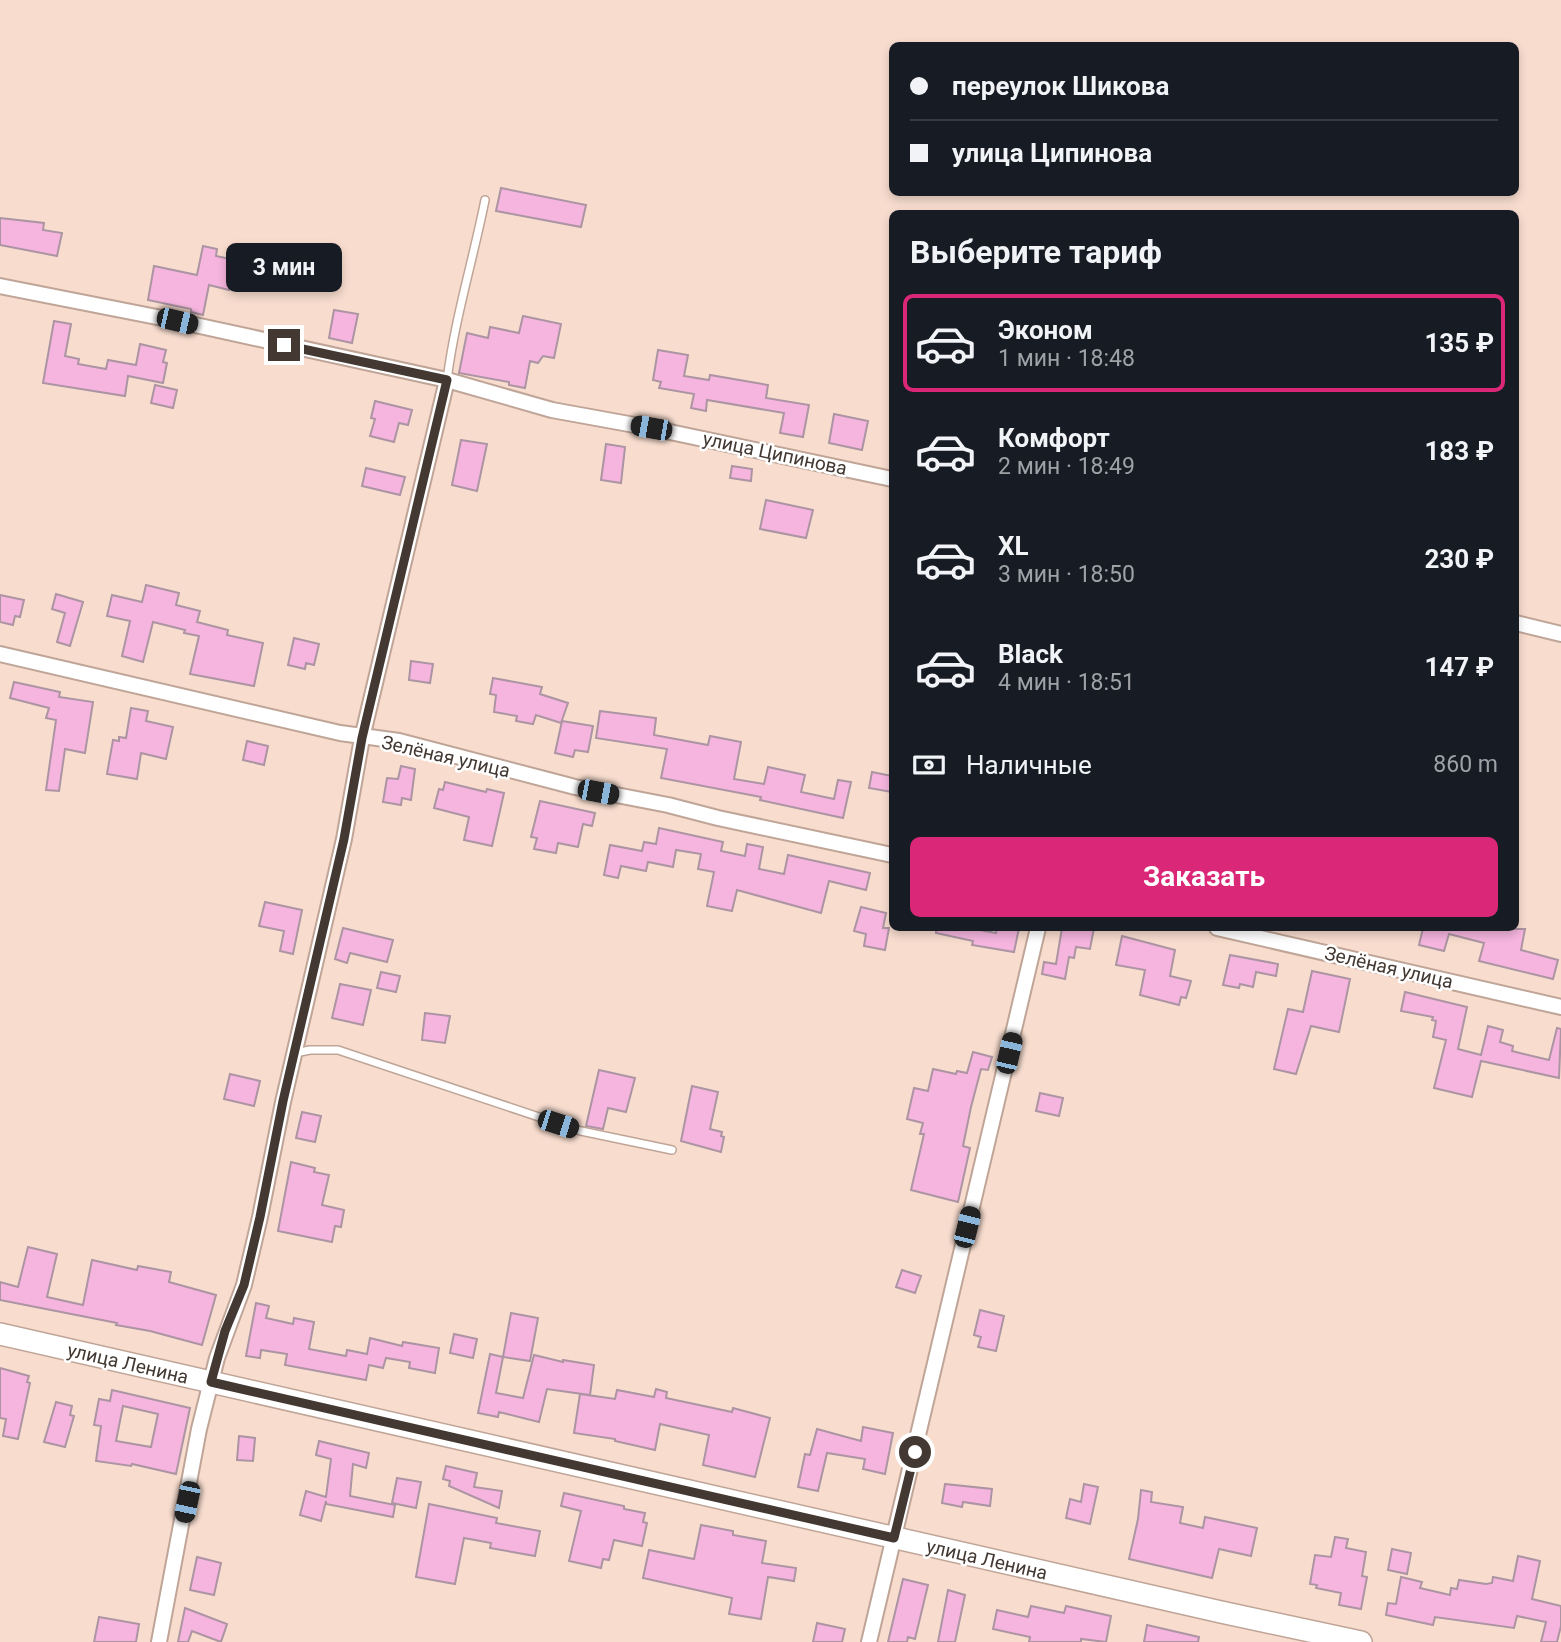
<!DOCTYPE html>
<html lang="ru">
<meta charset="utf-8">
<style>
body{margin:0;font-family:Roboto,sans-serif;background:#20242c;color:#f1f3f6;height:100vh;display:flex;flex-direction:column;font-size:26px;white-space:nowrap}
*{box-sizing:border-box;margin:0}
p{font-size:23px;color:#9ea1a6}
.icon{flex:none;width:38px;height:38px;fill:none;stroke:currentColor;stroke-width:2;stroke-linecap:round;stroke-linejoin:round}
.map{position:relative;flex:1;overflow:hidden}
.side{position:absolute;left:889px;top:210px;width:630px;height:721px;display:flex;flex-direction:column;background:#171b24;border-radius:10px;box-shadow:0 4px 10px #0003}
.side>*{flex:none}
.hud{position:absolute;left:889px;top:42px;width:630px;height:154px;border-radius:10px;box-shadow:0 4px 10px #0003;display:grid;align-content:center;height:154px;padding:0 21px;background:#171b24}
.end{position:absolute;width:32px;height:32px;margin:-16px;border:9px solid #433832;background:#fff;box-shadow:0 0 0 4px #fff}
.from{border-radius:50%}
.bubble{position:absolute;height:49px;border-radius:10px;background:#171b24;box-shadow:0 4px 10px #0003;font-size:23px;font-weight:700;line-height:49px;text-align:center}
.car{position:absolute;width:21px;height:42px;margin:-21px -10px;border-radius:9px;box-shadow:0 0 5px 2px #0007;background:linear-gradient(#222 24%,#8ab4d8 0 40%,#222 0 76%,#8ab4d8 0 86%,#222 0)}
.hud b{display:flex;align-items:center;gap:24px;height:66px;font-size:26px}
.hud b+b{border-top:2px solid #363941}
.hud i{width:18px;height:18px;background:#f1f3f6}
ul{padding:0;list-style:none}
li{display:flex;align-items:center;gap:21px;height:98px;margin:0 14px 10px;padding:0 7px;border:4px solid transparent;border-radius:10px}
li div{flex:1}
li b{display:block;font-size:26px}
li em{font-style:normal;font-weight:700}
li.selected{border-color:#db2777}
li>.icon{width:63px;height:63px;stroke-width:1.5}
h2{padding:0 21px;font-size:32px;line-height:84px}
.pay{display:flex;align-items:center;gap:18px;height:77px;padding:0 21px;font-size:26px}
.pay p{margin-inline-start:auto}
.button{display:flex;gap:14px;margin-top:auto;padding:14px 21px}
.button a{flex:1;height:80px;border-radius:10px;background:#db2777;color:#fff;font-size:28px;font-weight:700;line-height:80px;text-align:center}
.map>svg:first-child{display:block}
.building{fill:#f5b5de;stroke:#ac94a3;stroke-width:2;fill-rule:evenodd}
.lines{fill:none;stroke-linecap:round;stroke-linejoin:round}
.lane-casing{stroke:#bfa597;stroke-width:10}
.street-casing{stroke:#bfa597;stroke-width:18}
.secondary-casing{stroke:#bfa597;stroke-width:24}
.lane{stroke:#fff;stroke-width:7}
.street{stroke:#fff;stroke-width:14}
.secondary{stroke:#fff;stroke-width:21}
.route{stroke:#433832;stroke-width:9}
.labels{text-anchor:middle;stroke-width:5;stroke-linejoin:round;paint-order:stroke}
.street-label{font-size:19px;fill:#433832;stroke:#fff}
</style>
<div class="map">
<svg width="1561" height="1642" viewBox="0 0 1561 1642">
<rect width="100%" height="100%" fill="#f8ddcf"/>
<path class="building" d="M 501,188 L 586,205 L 581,227 L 496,211 Z
M 0,218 L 44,223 L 43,230 L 62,233 L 57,256 L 0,245 Z
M 203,246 L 217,249 L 216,256 L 235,260 L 229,290 L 209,285 L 203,315 L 191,312 L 191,309 L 148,300 L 154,266 L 197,275 Z
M 334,310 L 358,314 L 352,343 L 329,338 Z
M 523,316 L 561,324 L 554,358 L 543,356 L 538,363 L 530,361 L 525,388 L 509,385 L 509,382 L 459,373 L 467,333 L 488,338 L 490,327 L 519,333 Z
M 54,321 L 71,324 L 65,356 L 79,359 L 78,364 L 106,369 L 108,360 L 136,365 L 140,344 L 166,350 L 163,362 L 167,363 L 163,383 L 128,376 L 125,396 L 43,383 Z
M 658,350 L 688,355 L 684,376 L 709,380 L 710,375 L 768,385 L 766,398 L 809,405 L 803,437 L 780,433 L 784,413 L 707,400 L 706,411 L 691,408 L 694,394 L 659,388 L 661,382 L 653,380 Z
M 155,385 L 177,390 L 173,408 L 151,403 Z
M 375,401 L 412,410 L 408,425 L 399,423 L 394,442 L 370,436 L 375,419 L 371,418 Z
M 834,414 L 868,421 L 862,450 L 829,443 Z
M 461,440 L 487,444 L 477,491 L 452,485 Z
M 606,444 L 625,447 L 621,483 L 601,480 Z
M 732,466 L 752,469 L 751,481 L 730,478 Z
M 366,468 L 405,477 L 400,495 L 362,486 Z
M 766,500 L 813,510 L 806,538 L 760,529 Z
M 146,585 L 179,593 L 176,605 L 200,611 L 197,622 L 228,630 L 227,635 L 263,643 L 254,686 L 190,674 L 199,636 L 184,633 L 185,630 L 153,622 L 143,662 L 122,656 L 130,621 L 107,616 L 112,595 L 142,602 Z
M 56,594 L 83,602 L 70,646 L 57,642 L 65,613 L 52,609 Z
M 0,595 L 24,600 L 20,617 L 15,616 L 13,625 L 0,622 Z
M 294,638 L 319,644 L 314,665 L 306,663 L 305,669 L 288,665 Z
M 411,661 L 433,664 L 430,683 L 409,680 Z
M 493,678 L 542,687 L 540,694 L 568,703 L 561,723 L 536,715 L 533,724 L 516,721 L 517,716 L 494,712 L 496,695 L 490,694 Z
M 14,682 L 60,692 L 59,697 L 93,702 L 85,753 L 65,749 L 59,791 L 46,790 L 56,720 L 46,718 L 49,708 L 10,698 Z
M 131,708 L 148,711 L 146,721 L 173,727 L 166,759 L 141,753 L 137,779 L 107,774 L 113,740 L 119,741 L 119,737 L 126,738 Z
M 600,711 L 656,718 L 654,735 L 708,745 L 710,736 L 741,742 L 734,779 L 764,784 L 768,767 L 805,775 L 801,792 L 834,799 L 838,780 L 851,782 L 843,818 L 760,800 L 761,797 L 661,778 L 667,749 L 596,738 Z
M 562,721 L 593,726 L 588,752 L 575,750 L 573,757 L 555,753 Z
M 247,741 L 268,746 L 264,765 L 243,760 Z
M 401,766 L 415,769 L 411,800 L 402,798 L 401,805 L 383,802 L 387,778 L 398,779 Z
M 872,772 L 892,776 L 892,792 L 869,788 Z
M 445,782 L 486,792 L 487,789 L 504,793 L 492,846 L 464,840 L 469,817 L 434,808 L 439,789 L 443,790 Z
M 540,801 L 595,813 L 592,826 L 583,824 L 578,847 L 558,843 L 556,853 L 534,849 L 537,838 L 531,837 Z
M 659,828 L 723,842 L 721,851 L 745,856 L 747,844 L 763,847 L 759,869 L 784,874 L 788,855 L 870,873 L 866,890 L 829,881 L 821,913 L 737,890 L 732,911 L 707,906 L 714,872 L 698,869 L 701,854 L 676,850 L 673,867 L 648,862 L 646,871 L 621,866 L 618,878 L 604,875 L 610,845 L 642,851 L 644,842 L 656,844 Z
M 265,902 L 302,910 L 293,954 L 280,951 L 284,931 L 259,926 Z
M 861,907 L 886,913 L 883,928 L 889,928 L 885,950 L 864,946 L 866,934 L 854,931 Z
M 343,928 L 393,940 L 387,962 L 350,953 L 347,963 L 335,959 Z
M 936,928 L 969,928 L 996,933 L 997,928 L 1019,928 L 1014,952 L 972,945 L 973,941 L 936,933 Z
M 1062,928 L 1094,928 L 1090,949 L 1076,947 L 1074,958 L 1069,957 L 1065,979 L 1042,974 L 1044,962 L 1056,964 Z
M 1423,928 L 1525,929 L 1521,950 L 1558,960 L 1553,979 L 1479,961 L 1484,943 L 1449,934 L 1444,951 L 1419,945 Z
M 1122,936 L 1175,950 L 1170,976 L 1191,981 L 1186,998 L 1181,997 L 1179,1005 L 1140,995 L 1145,970 L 1116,965 Z
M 1230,955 L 1278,964 L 1276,976 L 1256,972 L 1253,987 L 1240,984 L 1239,988 L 1223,985 Z
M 1312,971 L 1350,979 L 1339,1032 L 1311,1026 L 1296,1074 L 1274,1069 L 1288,1009 L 1303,1012 Z
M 381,972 L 400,976 L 396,992 L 377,988 Z
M 340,984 L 371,990 L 363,1025 L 332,1018 Z
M 1405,992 L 1467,1007 L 1458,1049 L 1481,1055 L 1488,1026 L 1503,1030 L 1500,1042 L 1513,1046 L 1512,1051 L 1549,1060 L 1557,1028 L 1561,1029 L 1559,1078 L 1481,1061 L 1472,1097 L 1434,1088 L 1446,1040 L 1433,1037 L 1436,1021 L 1432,1020 L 1433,1017 L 1401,1011 Z
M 425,1013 L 450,1016 L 445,1043 L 422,1040 Z
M 973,1052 L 992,1057 L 988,1070 L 981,1069 L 971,1107 L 963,1146 L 970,1148 L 958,1202 L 911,1190 L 924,1134 L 920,1134 L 923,1123 L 907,1119 L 914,1088 L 928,1091 L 933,1069 L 956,1074 L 957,1071 L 967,1073 Z
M 599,1070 L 635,1078 L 626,1112 L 608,1108 L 603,1129 L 586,1126 Z
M 230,1074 L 260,1081 L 254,1106 L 224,1099 Z
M 692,1086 L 718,1092 L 710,1129 L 722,1132 L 721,1136 L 724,1137 L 721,1152 L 681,1141 Z
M 1040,1093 L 1063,1098 L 1059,1116 L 1036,1111 Z
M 302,1112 L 321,1116 L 315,1142 L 296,1138 Z
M 291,1162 L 315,1168 L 314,1172 L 329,1175 L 322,1205 L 344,1210 L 341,1227 L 335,1226 L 332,1242 L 278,1231 Z
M 28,1247 L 57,1254 L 47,1297 L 83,1305 L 92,1260 L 137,1270 L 138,1266 L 171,1272 L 169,1282 L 216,1295 L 202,1345 L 150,1331 L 116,1325 L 117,1323 L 0,1300 L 0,1282 L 18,1287 Z
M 902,1270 L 921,1276 L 915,1293 L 896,1287 Z
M 256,1303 L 269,1306 L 266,1318 L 293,1324 L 294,1318 L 314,1322 L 309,1349 L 346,1356 L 347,1350 L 367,1354 L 370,1338 L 402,1346 L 403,1342 L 439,1348 L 435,1373 L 409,1368 L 410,1362 L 386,1358 L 383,1368 L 369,1365 L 366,1380 L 285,1365 L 287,1354 L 261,1350 L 260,1358 L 246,1356 Z
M 980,1310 L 1004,1316 L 996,1351 L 978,1347 L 981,1337 L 974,1335 Z
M 511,1313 L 538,1318 L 530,1361 L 503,1357 Z
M 454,1334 L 477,1339 L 473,1358 L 450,1353 Z
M 490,1354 L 503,1357 L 496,1393 L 523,1398 L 534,1355 L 563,1362 L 563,1360 L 594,1365 L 590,1395 L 547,1389 L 539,1422 L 499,1412 L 498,1417 L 478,1413 Z
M 0,1368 L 29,1376 L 27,1382 L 30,1383 L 18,1439 L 3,1436 L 6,1419 L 0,1418 Z
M 656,1389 L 667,1392 L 666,1398 L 732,1412 L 733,1408 L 770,1418 L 755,1477 L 703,1465 L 709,1435 L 660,1424 L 655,1450 L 615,1441 L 615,1439 L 574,1433 L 580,1394 L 615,1399 L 617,1390 L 654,1397 Z
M 112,1390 L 190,1408 L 176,1474 L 132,1464 L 131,1466 L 96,1461 L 101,1426 L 94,1425 L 99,1399 L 110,1401 ZM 123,1406 L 158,1414 L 151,1447 L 116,1441 Z
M 56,1402 L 72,1406 L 70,1415 L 74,1416 L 65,1447 L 44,1442 Z
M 863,1427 L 893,1433 L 885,1474 L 863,1469 L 865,1459 L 827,1453 L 818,1491 L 798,1487 L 805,1454 L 810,1455 L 817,1429 L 861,1441 Z
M 239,1436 L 255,1438 L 253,1461 L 237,1460 Z
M 319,1441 L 369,1453 L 366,1468 L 353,1464 L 350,1496 L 395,1505 L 393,1517 L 326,1504 L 326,1501 L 321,1521 L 300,1515 L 306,1491 L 326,1497 L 331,1459 L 316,1455 Z
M 446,1466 L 477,1473 L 474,1487 L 502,1491 L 499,1508 L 449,1486 L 450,1481 L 443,1479 Z
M 397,1478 L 421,1482 L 416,1508 L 392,1503 Z
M 945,1484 L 992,1489 L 990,1506 L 963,1502 L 962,1507 L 942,1503 Z
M 1084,1484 L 1098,1487 L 1090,1524 L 1066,1518 L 1070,1499 L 1081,1502 Z
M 1141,1490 L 1152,1492 L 1151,1502 L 1183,1507 L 1180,1523 L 1203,1528 L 1205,1517 L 1257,1528 L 1251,1556 L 1219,1549 L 1212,1578 L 1129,1559 L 1138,1519 Z
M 564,1493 L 624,1506 L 624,1509 L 645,1513 L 643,1522 L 647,1523 L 642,1546 L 614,1540 L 609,1560 L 603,1559 L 601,1568 L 569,1561 L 581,1511 L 561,1506 Z
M 429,1504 L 497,1518 L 496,1523 L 540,1531 L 535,1556 L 490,1548 L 491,1543 L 464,1538 L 455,1584 L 416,1577 Z
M 701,1525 L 733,1531 L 733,1535 L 766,1541 L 762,1563 L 796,1568 L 794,1581 L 768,1577 L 761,1619 L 729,1614 L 732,1598 L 643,1578 L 649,1550 L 694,1559 Z
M 1335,1537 L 1348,1539 L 1346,1548 L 1366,1552 L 1362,1576 L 1367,1577 L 1361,1609 L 1339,1605 L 1341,1593 L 1316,1588 L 1317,1585 L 1310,1584 L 1315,1555 L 1331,1557 Z
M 1392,1549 L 1411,1553 L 1407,1574 L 1388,1570 Z
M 1518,1556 L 1540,1561 L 1532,1599 L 1561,1606 L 1561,1626 L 1557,1642 L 1541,1642 L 1546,1622 L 1517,1616 L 1514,1628 L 1435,1617 L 1433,1625 L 1386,1615 L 1388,1603 L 1396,1604 L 1401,1577 L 1422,1582 L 1420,1588 L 1450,1595 L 1451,1588 L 1457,1589 L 1459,1580 L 1486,1584 L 1492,1583 L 1493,1577 L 1513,1581 Z
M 197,1557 L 221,1563 L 214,1595 L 190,1590 Z
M 903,1579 L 928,1585 L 915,1639 L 908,1637 L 907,1642 L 888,1642 Z
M 948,1590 L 965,1595 L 955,1642 L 938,1642 Z
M 1031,1606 L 1064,1613 L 1066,1606 L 1111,1616 L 1106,1642 L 1081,1639 L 1081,1642 L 1029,1642 L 1030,1637 L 993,1629 L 997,1610 L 1028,1617 Z
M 185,1608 L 227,1624 L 221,1642 L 192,1631 L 188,1642 L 178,1642 Z
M 99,1617 L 139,1624 L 136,1642 L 94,1642 Z
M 817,1623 L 845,1629 L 842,1642 L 813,1642 Z
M 1147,1625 L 1199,1637 L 1198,1642 L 1144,1642 Z"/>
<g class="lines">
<g class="lane-casing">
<path id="lane" d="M 447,380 C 455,318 473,260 485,200
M 295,1053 L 310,1050 L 338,1050 L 581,1131 L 672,1150"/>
</g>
<g class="street-casing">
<path id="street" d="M 0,286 L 177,321 L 447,380 L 552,410 L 651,428 L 892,479
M 1516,623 L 1561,634
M 0,654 L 340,733 L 399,741 L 575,787 L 668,805 L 718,818 L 892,855
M 1217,928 L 1561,1007
M 159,1642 L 199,1429 L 217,1358 L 244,1285 L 260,1217 L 283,1102 L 344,839 L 362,738 L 447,380
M 869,1642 L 1038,928"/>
</g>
<g class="secondary-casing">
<path id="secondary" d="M 0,1334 L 1221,1612 L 1361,1642"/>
</g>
<use href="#lane" class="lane"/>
<use href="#street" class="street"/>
<use href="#secondary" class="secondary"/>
</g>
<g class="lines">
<path class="route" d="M 284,345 L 447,380 L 362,738 L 344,839 L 283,1101 L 260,1217 L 244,1285 L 225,1331 L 211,1382 L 894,1538 L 915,1452"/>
</g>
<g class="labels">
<g class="street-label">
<text transform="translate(775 453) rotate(12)" y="7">улица Ципинова</text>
<text transform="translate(446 756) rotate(13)" y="7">Зелёная улица</text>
<text transform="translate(1389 967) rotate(13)" y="7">Зелёная улица</text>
<text transform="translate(128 1363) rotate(13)" y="7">улица Ленина</text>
<text transform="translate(987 1559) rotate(13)" y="7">улица Ленина</text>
</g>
</g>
</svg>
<i class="end from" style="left:915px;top:1452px"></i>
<i class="end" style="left:284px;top:345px"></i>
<div class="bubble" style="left:226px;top:243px;width:116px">3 мин</div>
<i class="car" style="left:177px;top:321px;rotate:103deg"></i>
<i class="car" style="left:651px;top:428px;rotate:280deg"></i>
<i class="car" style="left:598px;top:792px;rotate:101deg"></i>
<i class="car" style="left:1009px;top:1053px;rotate:13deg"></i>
<i class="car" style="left:558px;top:1124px;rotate:108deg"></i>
<i class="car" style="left:967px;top:1227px;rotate:14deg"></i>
<i class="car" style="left:187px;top:1502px;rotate:192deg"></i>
<div class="hud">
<b><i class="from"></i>переулок Шикова</b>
<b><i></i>улица Ципинова</b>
</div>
<section class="side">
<h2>Выберите тариф</h2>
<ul>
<li class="selected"><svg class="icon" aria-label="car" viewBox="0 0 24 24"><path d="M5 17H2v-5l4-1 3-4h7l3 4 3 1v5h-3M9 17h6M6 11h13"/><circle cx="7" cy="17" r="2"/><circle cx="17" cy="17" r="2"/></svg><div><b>Эконом</b><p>1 мин · 18:48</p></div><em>135 ₽</em></li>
<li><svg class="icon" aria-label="car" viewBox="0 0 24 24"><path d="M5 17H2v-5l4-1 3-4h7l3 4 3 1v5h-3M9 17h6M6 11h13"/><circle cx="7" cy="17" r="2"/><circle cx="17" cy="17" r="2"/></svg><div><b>Комфорт</b><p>2 мин · 18:49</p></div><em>183 ₽</em></li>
<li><svg class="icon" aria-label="car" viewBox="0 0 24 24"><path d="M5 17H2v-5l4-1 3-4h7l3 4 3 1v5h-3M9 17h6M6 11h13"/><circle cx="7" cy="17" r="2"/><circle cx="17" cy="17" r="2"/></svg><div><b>XL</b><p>3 мин · 18:50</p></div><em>230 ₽</em></li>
<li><svg class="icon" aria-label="car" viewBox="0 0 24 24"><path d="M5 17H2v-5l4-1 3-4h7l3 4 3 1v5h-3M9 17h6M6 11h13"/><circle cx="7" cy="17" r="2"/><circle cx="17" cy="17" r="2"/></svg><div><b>Black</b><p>4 мин · 18:51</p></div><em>147 ₽</em></li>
</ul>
<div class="pay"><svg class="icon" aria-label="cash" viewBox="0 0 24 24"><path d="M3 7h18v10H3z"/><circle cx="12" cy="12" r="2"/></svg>Наличные<p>860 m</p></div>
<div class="button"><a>Заказать</a></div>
</section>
</div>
